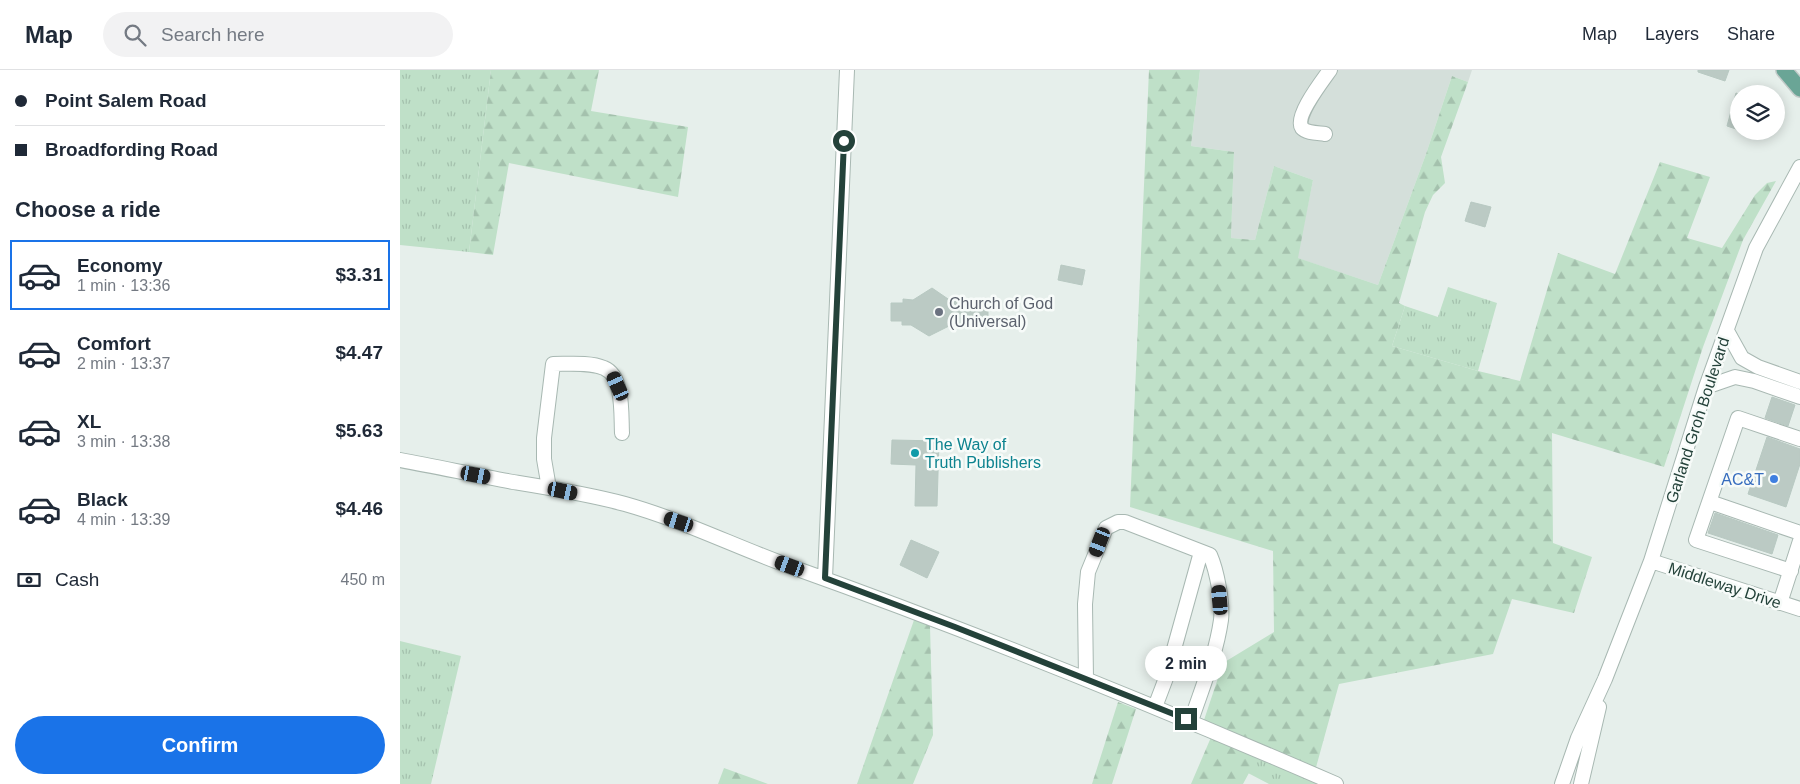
<!DOCTYPE html>
<meta charset="utf-8">
<style>
body{margin:0;font-family:Arial,sans-serif;background:#f2f2f3;color:#1f2937;height:100vh;display:flex;flex-direction:column;font-size:19px;white-space:nowrap}
*{box-sizing:border-box;margin:0}
p{font-size:16px;color:#747a83}
.icon{flex:none;width:28px;height:28px;fill:none;stroke:currentColor;stroke-width:2;stroke-linecap:round;stroke-linejoin:round}
.map{position:relative;flex:1;overflow:hidden}
.details{display:flex;flex-direction:column;background:#fff;width:400px}
.details>*{flex:none}
.hud{display:grid;align-content:center;height:110px;padding:0 15px;background:#fff}
.controls{position:absolute;left:1330px;top:15px;display:grid;gap:10px}
.controls a{display:grid;place-items:center;width:55px;height:55px;border-radius:50%;background:#fff;box-shadow:0 2px 12px #0003;font-size:25px}
.end{position:absolute;width:22px;height:22px;margin:-11px;border:6px solid #24423a;background:#fff;box-shadow:0 0 0 2px #fff}
.from{border-radius:50%}
.bubble{position:absolute;height:35px;border-radius:18px;background:#fff;box-shadow:0 2px 12px #0003;font-size:16px;font-weight:700;line-height:35px;text-align:center}
.car{position:absolute;width:15px;height:30px;margin:-15px -8px;border-radius:6px;box-shadow:0 0 4px 1px #0007;background:linear-gradient(#222 24%,#8ab4d8 0 40%,#222 0 76%,#8ab4d8 0 86%,#222 0)}
.hud b{display:flex;align-items:center;gap:18px;height:48px;font-size:19px}
.hud b+b{border-top:1px solid #e0e1e3}
.hud i{width:12px;height:12px;background:#1f2937}
ul{padding:0;list-style:none}
li{display:flex;align-items:center;gap:15px;height:70px;margin:0 10px 8px;padding:0 5px;border:2px solid transparent;border-radius:0px}
li div{flex:1}
li b{display:block;font-size:19px}
li em{font-style:normal;font-weight:700}
li.active{border-color:#1a73e8}
li>.icon{width:45px;height:45px;stroke-width:1.5}
h2{padding:0 15px;font-size:22px;line-height:60px}
.pay{display:flex;align-items:center;gap:12px;height:55px;padding:0 15px;font-size:19px}
.pay p{margin-inline-start:auto}
.action{display:flex;gap:10px;margin-top:auto;padding:10px 15px}
.action a{flex:1;height:58px;border-radius:30px;background:#1a73e8;color:#fff;font-size:20px;font-weight:700;line-height:58px;text-align:center}
header{display:flex;align-items:center;gap:30px;box-sizing:border-box;height:70px;padding:0 25px;background:#fff;border-bottom:1px solid #e0e1e3}
header strong{font-size:24px}
nav{display:flex;gap:28px;margin-inline-start:auto;font-size:18px}
.search{width:350px;height:45px;background:#f2f2f3;display:flex;align-items:center;gap:12px;box-sizing:border-box;padding:0 18px;border-radius:28px;color:#747a83;font-size:19px}
main{display:flex;flex:1;min-height:0}
.map>svg:first-child{display:block}
.built{fill:#d4dfda}
.grass{fill:url(#grass-tufts)}
.forest{fill:url(#forest-firs)}
.building{fill:#bbcac4;stroke:#b8c9c2}
.lines{fill:none;stroke-linecap:round;stroke-linejoin:round}
.minor-casing{stroke:#a8b8b2;stroke-width:16}
.major-casing{stroke:#c2cac8;stroke-width:18}
.minor{stroke:#fff;stroke-width:14}
.major{stroke:#6aa596;stroke-width:15}
.route{stroke:#24423a;stroke-width:6}
.worship-dot{fill:#6b7280;stroke:#f7fbf9;stroke-width:2}
.culture-dot{fill:#0f9aa8;stroke:#f7fbf9;stroke-width:2}
.shop-dot{fill:#3f7fe0;stroke:#f7fbf9;stroke-width:2}
.labels{text-anchor:middle;stroke-width:5;stroke-linejoin:round;paint-order:stroke}
.worship-label{font-size:16px;fill:#5b616d;stroke:#f7fbf9;text-anchor:start}
.street-label{font-size:16px;fill:#24423a;stroke:#f7fbf9}
.culture-label{font-size:16px;fill:#0d838f;stroke:#f7fbf9;text-anchor:start}
.shop-label{font-size:16px;fill:#366cbe;stroke:#f7fbf9;text-anchor:end}
</style>
<header>
<strong>Map</strong>
<div class="search"><svg class="icon" aria-label="search" viewBox="0 0 24 24"><circle cx="10" cy="10" r="6"/><path d="M15 15l6 6"/></svg>Search here</div>
<nav><a>Map</a><a>Layers</a><a>Share</a></nav>
</header>
<main>
<section class="details">
<div class="hud">
<b><i class="from"></i>Point Salem Road</b>
<b><i></i>Broadfording Road</b>
</div>
<h2>Choose a ride</h2>
<ul>
<li class="active"><svg class="icon" aria-label="car" viewBox="0 0 24 24"><path d="M5 17H2v-5l4-1 3-4h7l3 4 3 1v5h-3M9 17h6M6 11h13"/><circle cx="7" cy="17" r="2"/><circle cx="17" cy="17" r="2"/></svg><div><b>Economy</b><p>1 min · 13:36</p></div><em>$3.31</em></li>
<li><svg class="icon" aria-label="car" viewBox="0 0 24 24"><path d="M5 17H2v-5l4-1 3-4h7l3 4 3 1v5h-3M9 17h6M6 11h13"/><circle cx="7" cy="17" r="2"/><circle cx="17" cy="17" r="2"/></svg><div><b>Comfort</b><p>2 min · 13:37</p></div><em>$4.47</em></li>
<li><svg class="icon" aria-label="car" viewBox="0 0 24 24"><path d="M5 17H2v-5l4-1 3-4h7l3 4 3 1v5h-3M9 17h6M6 11h13"/><circle cx="7" cy="17" r="2"/><circle cx="17" cy="17" r="2"/></svg><div><b>XL</b><p>3 min · 13:38</p></div><em>$5.63</em></li>
<li><svg class="icon" aria-label="car" viewBox="0 0 24 24"><path d="M5 17H2v-5l4-1 3-4h7l3 4 3 1v5h-3M9 17h6M6 11h13"/><circle cx="7" cy="17" r="2"/><circle cx="17" cy="17" r="2"/></svg><div><b>Black</b><p>4 min · 13:39</p></div><em>$4.46</em></li>
</ul>
<div class="pay"><svg class="icon" aria-label="cash" viewBox="0 0 24 24"><path d="M3 7h18v10H3z"/><circle cx="12" cy="12" r="2"/></svg>Cash<p>450 m</p></div>
<div class="action"><a>Confirm</a></div>
</section>
<div class="map">
<svg width="1400" height="714" viewBox="0 0 1400 714">
<defs>
<pattern id="grass-tufts" width="24" height="20" patternUnits="userSpaceOnUse" patternTransform="scale(1.25)"><rect width="24" height="20" fill="#bfe0c8"/><path d="M3 7l-1-3M5 7V3M7 7l1-3M15 17l-1-3M17 17v-4M19 17l1-3" fill="none" stroke="#a4c1ad"/></pattern>
<pattern id="forest-firs" width="22" height="20" patternUnits="userSpaceOnUse" patternTransform="scale(1.25)"><rect width="22" height="20" fill="#bfe0c8"/><path d="M5 1l3.5 6h-7zM16 11l3.5 6h-7z" fill="#a4c1ad"/></pattern>
</defs>
<rect width="100%" height="100%" fill="#e6efeb"/>
<path class="built" d="M 800,0 L 1072,0 L 1068,12 L 1052,6 L 1026,84 L 978,215 L 897,188 L 913,110 L 874,96 L 855,170 L 831,168 L 834,82 L 791,76 Z"/>
<path class="grass" d="M 0,0 L 91,0 L 69,182 L 0,175 Z
M 1048,217 L 1097,233 L 1078,301 L 992,276 L 1005,236 L 1038,247 Z
M 0,571 L 61,586 L 31,714 L 0,714 Z
M 861,678 L 943,714 L 869,714 L 848,703 Z"/>
<path class="forest" d="M 91,0 L 199,0 L 191,41 L 288,57 L 278,127 L 109,93 L 93,185 L 69,182 Z
M 749,0 L 800,0 L 791,76 L 834,82 L 831,168 L 855,170 L 874,96 L 913,110 L 898,188 L 978,215 L 1026,84 L 1052,6 L 1068,12 L 1041,87 L 1045,113 L 1033,125 L 1025,142 L 999,233 L 1005,236 L 992,276 L 1078,301 L 1120,311 L 1158,183 L 1215,204 L 1260,92 L 1310,107 L 1287,168 L 1322,178 L 1355,125 L 1367,113 L 1376,111 L 1343,170 L 1303,277 L 1264,397 L 1152,363 L 1153,473 L 1192,487 L 1174,543 L 1112,529 L 1093,584 L 939,614 L 915,701 L 862,679 L 843,714 L 791,714 L 815,658 L 803,653 L 823,593 L 874,562 L 873,481 L 730,437 Z
M 514,550 L 530,556 L 533,665 L 513,714 L 457,714 Z
M 718,632 L 736,639 L 712,714 L 692,714 Z
M 324,698 L 368,714 L 318,714 Z"/>
<path class="building" d="M 1298,0 L 1329,0 L 1325,11 L 1298,2 Z
M 1336,23 L 1339,24 L 1339,60 L 1327,56 Z
M 1071,132 L 1091,137 L 1085,157 L 1065,151 Z
M 661,195 L 685,200 L 682,215 L 658,210 Z
M 532,218 L 551,231 L 588,232 L 588,257 L 549,256 L 529,266 L 511,255 L 502,255 L 502,251 L 491,251 L 491,233 L 503,233 L 503,229 L 513,230 Z
M 1372,327 L 1395,335 L 1388,356 L 1365,348 Z
M 1367,367 L 1400,379 L 1400,394 L 1386,437 L 1348,424 Z
M 492,370 L 539,371 L 537,436 L 515,436 L 516,395 L 491,394 Z
M 1315,443 L 1378,465 L 1372,484 L 1308,463 Z
M 511,470 L 539,482 L 527,508 L 500,495 Z"/>
<g class="lines">
<g class="minor-casing">
<path id="minor" d="M 925,64 C 919,63 906,63 902,58 C 894,47 923,10 930,0
M 1327,261 L 1342,288 L 1358,297 L 1400,312
M 1306,317 L 1335,307 L 1354,311 L 1400,327
M 0,390 C 38,397 75,405 113,412 C 150,418 188,424 225,434 C 282,450 334,476 389,496 C 574,562 756,636 936,714
M 149,418 L 144,389 L 144,368 L 153,294 C 169,294 190,292 204,298 C 224,306 221,345 222,363
M 1310,432 L 1400,463
M 1251,491 L 1400,539
M 1391,501 L 1296,470 L 1338,348 L 1400,369
M 425,508 L 447,0
M 1380,533 L 1400,471
M 686,609 L 685,534 L 688,502 L 706,458 L 718,452 L 725,452 L 810,485 C 817,501 823,533 821,550 C 816,585 802,618 791,651
M 755,637 L 766,608 L 801,482
M 1162,714 L 1178,668 L 1205,609 L 1251,491 L 1306,317 L 1356,178 L 1400,97
M 1181,714 L 1199,637"/>
</g>
<g class="major-casing">
<path id="major" d="M 1384,0 L 1400,19"/>
</g>
<use href="#minor" class="minor"/>
<use href="#major" class="major"/>
</g>
<g class="lines">
<path class="route" d="M 444,71 L 425,508 L 555,557 L 786,649"/>
</g>
<circle class="worship-dot" cx="539" cy="242" r="5"/>
<circle class="culture-dot" cx="515" cy="383" r="5"/>
<circle class="shop-dot" cx="1374" cy="409" r="5"/>
<g class="labels">
<g class="worship-label">
<text x="549" y="239">Church of God<tspan x="549" dy="18">(Universal)</tspan></text>
</g>
<g class="street-label">
<text transform="translate(1297 350) rotate(-72)" y="6">Garland Groh Boulevard</text>
<text transform="translate(1325 515) rotate(18)" y="6">Middleway Drive</text>
</g>
<g class="culture-label">
<text x="525" y="380">The Way of<tspan x="525" dy="18">Truth Publishers</tspan></text>
</g>
<g class="shop-label">
<text x="1364" y="415">AC&amp;T</text>
</g>
</g>
</svg>
<div class="controls">
<a><svg class="icon" aria-label="layers" viewBox="0 0 24 24"><path d="M12 4l9 5-9 5-9-5zM3 14l9 5 9-5"/></svg></a>
</div>
<i class="end from" style="left:444px;top:71px"></i>
<i class="end" style="left:786px;top:649px"></i>
<div class="bubble" style="left:745px;top:576px;width:82px">2 min</div>
<i class="car" style="left:218px;top:316px;rotate:336deg"></i>
<i class="car" style="left:76px;top:405px;rotate:101deg"></i>
<i class="car" style="left:163px;top:421px;rotate:102deg"></i>
<i class="car" style="left:279px;top:452px;rotate:288deg"></i>
<i class="car" style="left:700px;top:472px;rotate:201deg"></i>
<i class="car" style="left:390px;top:496px;rotate:290deg"></i>
<i class="car" style="left:820px;top:530px;rotate:355deg"></i>
</div>
</main>
